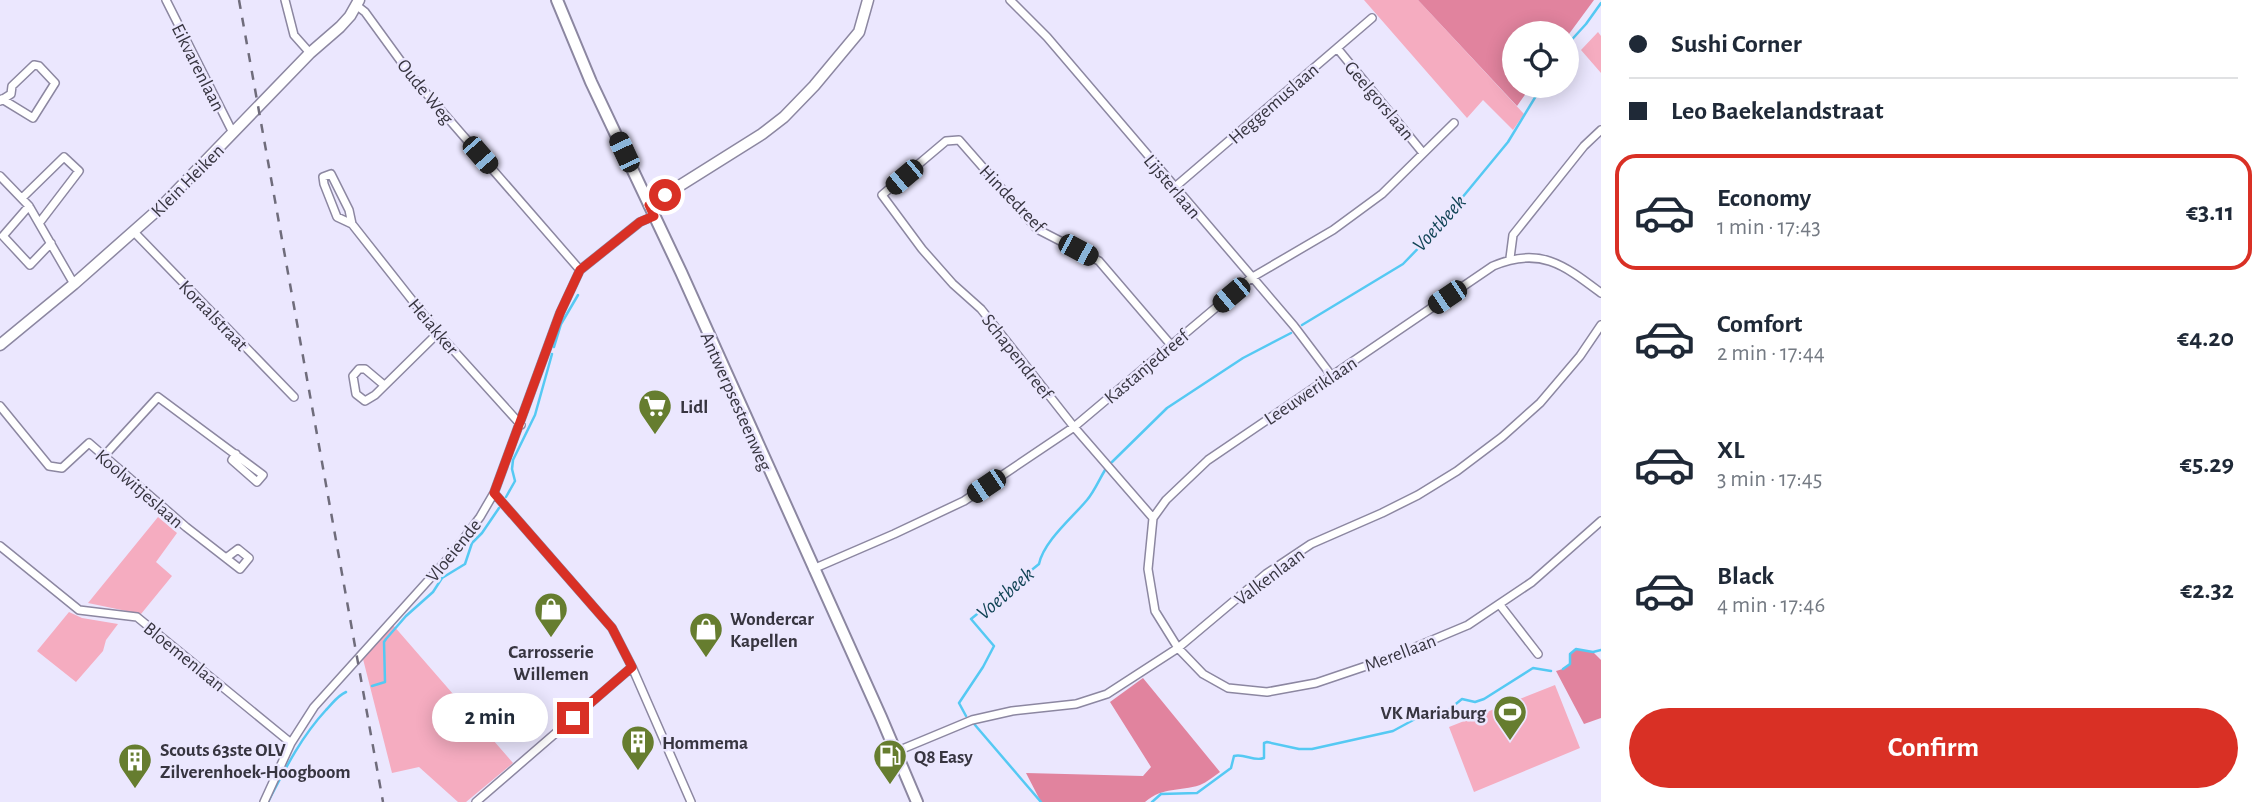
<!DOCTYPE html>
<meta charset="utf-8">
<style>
body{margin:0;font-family:"Alegreya Sans",sans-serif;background:#f2f2f3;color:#1f2937;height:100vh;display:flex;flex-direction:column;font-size:26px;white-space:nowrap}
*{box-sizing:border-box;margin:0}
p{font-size:23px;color:#747a83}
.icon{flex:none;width:38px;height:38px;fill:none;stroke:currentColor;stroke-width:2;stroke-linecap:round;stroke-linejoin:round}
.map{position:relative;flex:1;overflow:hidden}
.panel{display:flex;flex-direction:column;background:#fff;width:665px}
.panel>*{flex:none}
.guide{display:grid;align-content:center;height:154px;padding:0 28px;background:#fff}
.controls{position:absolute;left:1502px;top:21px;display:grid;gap:14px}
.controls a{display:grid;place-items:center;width:77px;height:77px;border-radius:50%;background:#fff;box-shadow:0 4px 18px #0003;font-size:35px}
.end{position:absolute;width:32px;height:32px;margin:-16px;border:9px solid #d93025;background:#fff;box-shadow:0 0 0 4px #fff}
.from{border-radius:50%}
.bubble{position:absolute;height:49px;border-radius:24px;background:#fff;box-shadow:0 4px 18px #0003;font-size:23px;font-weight:700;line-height:49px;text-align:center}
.car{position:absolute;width:21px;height:42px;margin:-21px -10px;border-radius:9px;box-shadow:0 0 5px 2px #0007;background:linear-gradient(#222 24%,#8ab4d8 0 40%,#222 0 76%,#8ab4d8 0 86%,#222 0)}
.guide b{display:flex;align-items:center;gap:24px;height:66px;font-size:26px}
.guide b+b{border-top:2px solid #e0e1e3}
.guide i{width:18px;height:18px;background:#1f2937}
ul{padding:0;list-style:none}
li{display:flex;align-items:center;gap:21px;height:116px;margin:0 14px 10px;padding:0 14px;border:4px solid transparent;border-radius:21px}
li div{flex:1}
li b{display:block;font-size:26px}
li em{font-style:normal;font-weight:700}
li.active{border-color:#d93025}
li>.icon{width:63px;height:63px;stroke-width:1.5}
.cta{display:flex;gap:14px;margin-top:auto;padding:14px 28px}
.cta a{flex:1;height:80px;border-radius:42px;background:#d93025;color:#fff;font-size:28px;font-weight:700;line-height:80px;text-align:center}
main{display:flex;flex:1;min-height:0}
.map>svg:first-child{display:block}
.green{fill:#f5acc0}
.forest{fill:#e1839e}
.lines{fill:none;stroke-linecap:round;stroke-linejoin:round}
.stream{stroke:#55c9f3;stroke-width:2.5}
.street-casing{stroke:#8c87a1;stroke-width:10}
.secondary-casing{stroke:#8c87a1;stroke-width:13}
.primary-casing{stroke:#8c87a1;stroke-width:14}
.street{stroke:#fff;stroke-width:7}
.secondary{stroke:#fff;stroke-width:10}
.primary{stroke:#fff;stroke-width:10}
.rail{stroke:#6f6c7b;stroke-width:2.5;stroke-dasharray:9 9;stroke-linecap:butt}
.route{stroke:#d93025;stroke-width:9}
.labels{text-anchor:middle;stroke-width:5;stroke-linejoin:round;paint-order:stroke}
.street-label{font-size:19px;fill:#373540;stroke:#ebe7fe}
.poi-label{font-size:19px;font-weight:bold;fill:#373540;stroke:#ebe7fe;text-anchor:start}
.water-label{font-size:21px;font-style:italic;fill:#124456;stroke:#ebe7fe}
</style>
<main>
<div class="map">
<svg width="1601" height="802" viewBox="0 0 1601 802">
<rect width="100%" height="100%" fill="#ebe7fe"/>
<path class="green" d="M 1364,0 L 1418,0 L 1524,114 L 1513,130 L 1483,100 L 1467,118 Z
M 1598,32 L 1601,36 L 1601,73 L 1581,50 Z
M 158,517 L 177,533 L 156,562 L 172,576 L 141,614 L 88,603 Z
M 69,612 L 82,618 L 118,624 L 106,640 L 103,651 L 76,682 L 37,651 Z
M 393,625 L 513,763 L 466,802 L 458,802 L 419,767 L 392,773 L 363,659 Z
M 1555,685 L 1580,748 L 1474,792 L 1449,727 Z"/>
<path class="forest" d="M 1418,0 L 1594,0 L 1566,38 L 1566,33 L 1514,33 L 1514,86 L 1531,86 L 1517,106 Z
M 1576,649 L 1593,652 L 1601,660 L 1601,718 L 1584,724 L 1556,671 C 1567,668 1571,666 1570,654 Z
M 1143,678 L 1220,772 C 1213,777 1207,782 1200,785 C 1179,792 1164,786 1145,802 L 1041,802 L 1026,773 L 1143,776 L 1151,767 L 1110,702 Z"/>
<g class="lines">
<path class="stream" d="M 1566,46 L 1586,24 L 1601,3
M 1302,325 L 1403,264 L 1433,233 L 1508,142 L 1542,86
M 554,347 L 561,324 L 578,295
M 1112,462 L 1167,408 L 1243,358 L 1291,333
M 506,497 L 515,481 L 512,469 L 513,460 L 535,415 L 552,354
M 1563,669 L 1570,664 L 1570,654 L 1576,649 L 1593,652 L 1601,650
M 372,686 L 385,682 L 384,642 L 386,639 L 406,616 L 433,592 L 442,578 L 465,564 L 472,543 L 482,533 L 499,508
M 966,716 L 959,703 L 983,667 L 994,646 L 971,619 L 1039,564 C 1044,541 1072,518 1087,500 C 1094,492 1099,480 1105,470
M 975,725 L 1041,802
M 268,802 C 285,769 301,737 326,710 C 333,703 337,696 346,692
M 1152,802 L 1161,794 L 1197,793 L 1231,768 L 1234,756 C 1244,753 1254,762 1264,758 L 1264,743 L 1267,742 L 1299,749 L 1312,749 L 1393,731 L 1428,712 L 1447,711 L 1462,699 L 1475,702 L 1484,699 L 1533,668 L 1551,671"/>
<g class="street-casing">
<path id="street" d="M 166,0 L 233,133
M 285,0 L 294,35 L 310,53
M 1010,0 L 1047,37 L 1294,326 L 1331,375
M 356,5 L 365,12 L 413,78 L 580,270
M 1337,48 L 1423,153
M 0,101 L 11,94 L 12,86 L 34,65 L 39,66 L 55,83 L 33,118 L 2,99
M 0,176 L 29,206 L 74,284
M 1175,187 L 1372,18
M 22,198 L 64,157 L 79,171 L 40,222
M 29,206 L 3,236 L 30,265 L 51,243
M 352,224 L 337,217 L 324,184 L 323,177 L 331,174 L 349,210 L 352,224 L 438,333 L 521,425
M 134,232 L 294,397
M 1510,258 L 1513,235 L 1584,146 L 1601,130
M 1601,293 C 1564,265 1540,246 1493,266 L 1208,460 L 1166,500 L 1153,518 L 1148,569 L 1155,611 L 1178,648 L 1203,674 L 1228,688 L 1267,692 L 1316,683 L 1387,659 L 1468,625 L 1532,582 L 1601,521
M 384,385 L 365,369 L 359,369 L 353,376 L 356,394 L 365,401 L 375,395 L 438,333
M 0,406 L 49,466 L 62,468 L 89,443 L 186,527 L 240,569 L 249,558 L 238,549 L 226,558
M 104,456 L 158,397 L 263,475 L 257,482 L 232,460 L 236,454
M 494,493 L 612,628 L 632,667 L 691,802
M 1153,518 L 1074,427 L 981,309 L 953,284 L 922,249 L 882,195 L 946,141 L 959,140 L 1037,229 L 1099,261 L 1171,345
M 0,546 L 79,610 L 137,617 L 291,743
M 813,569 L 894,534 L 964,501 L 1074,427 L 1251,278 L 1333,230 L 1382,194 L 1454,123
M 1500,605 L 1538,654
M 895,752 L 972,720 L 1012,711 L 1076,704 L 1107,694 L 1178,648 L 1266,574 L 1311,544 L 1382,513 L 1418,495 L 1457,471 L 1502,437 L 1540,403 L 1580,356 L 1601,325
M 264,802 L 291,743 L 314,707 L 453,553 L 480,517 L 494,493 L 560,313 L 580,270 L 640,222 L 654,216
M 476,802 L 632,667"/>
</g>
<g class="secondary-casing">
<path id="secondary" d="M 649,205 L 762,134 L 784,117 L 814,86 L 859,32 L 868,0
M 0,345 L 74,284 L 161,207 L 310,53 L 340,27 L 350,16 L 359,0"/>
</g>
<g class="primary-casing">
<path id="primary" d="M 557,0 L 591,82 L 681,272 L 881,717 L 917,802"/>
</g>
<use href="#street" class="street"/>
<use href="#secondary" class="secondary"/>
<use href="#primary" class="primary"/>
<path class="rail" d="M 239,0 L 383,802"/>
</g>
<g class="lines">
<path class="route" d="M 573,718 L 632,667 L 612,628 L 494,493 L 560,313 L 580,270 L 640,222 L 654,216 L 649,205 L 665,195"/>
</g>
<defs>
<g id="supermarket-pin" transform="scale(1.75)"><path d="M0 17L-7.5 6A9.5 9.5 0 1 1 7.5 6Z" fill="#667d2f" stroke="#ebe7fe"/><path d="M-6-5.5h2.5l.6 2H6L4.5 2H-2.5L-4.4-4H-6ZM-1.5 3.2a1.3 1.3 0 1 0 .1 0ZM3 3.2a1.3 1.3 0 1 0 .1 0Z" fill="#fff"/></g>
<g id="shop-pin" transform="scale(1.75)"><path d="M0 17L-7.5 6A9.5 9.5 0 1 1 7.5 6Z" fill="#667d2f" stroke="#ebe7fe"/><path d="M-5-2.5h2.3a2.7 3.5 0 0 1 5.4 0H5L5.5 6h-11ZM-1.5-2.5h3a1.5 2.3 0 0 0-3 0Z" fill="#fff"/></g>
<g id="stadium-pin" transform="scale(1.75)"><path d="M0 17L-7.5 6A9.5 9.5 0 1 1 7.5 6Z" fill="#667d2f" stroke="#ebe7fe"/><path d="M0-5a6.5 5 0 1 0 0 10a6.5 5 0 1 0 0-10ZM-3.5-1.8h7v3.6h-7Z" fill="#fff"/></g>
<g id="building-pin" transform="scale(1.75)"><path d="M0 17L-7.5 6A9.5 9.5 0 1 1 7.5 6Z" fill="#667d2f" stroke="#ebe7fe"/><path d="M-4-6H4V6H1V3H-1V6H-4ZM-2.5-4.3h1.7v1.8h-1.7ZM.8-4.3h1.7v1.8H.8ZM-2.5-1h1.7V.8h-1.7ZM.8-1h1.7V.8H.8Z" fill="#fff"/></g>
<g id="fuel-pin" transform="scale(1.75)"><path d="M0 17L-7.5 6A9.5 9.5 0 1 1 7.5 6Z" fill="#667d2f" stroke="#ebe7fe"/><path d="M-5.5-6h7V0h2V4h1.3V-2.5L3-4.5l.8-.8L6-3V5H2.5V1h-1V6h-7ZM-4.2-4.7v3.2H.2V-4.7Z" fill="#fff"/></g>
</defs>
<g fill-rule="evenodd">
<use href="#supermarket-pin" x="655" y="406"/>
<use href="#shop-pin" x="551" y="609"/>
<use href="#shop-pin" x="706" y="629"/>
<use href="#stadium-pin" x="1510" y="712"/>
<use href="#building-pin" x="638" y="742"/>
<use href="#fuel-pin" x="890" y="756"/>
<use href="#building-pin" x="135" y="760"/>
</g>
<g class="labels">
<g class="street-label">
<text transform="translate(199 67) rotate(63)" y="7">Eikvarenlaan</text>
<text transform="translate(426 91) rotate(51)" y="7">Oude Weg</text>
<text transform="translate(1380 100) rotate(50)" y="7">Geelgorslaan</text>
<text transform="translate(1273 103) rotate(-41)" y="7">Heggemuslaan</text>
<text transform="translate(187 180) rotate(-45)" y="7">Klein Heiken</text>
<text transform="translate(1173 186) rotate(50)" y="7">Lijsterlaan</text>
<text transform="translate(1013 198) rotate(46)" y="7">Hindedreef</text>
<text transform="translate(214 315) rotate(46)" y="7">Koraalstraat</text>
<text transform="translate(434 326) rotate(50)" y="7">Heiakker</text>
<text transform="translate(1018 356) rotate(52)" y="7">Schapendreef</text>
<text transform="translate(1146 366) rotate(-40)" y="7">Kastanjedreef</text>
<text transform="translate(1310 390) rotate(-34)" y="7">Leeuweriklaan</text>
<text transform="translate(737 401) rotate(66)" y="7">Antwerpsesteenweg</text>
<text transform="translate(140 488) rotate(41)" y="7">Koolwitjeslaan</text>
<text transform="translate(453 550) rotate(-51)" y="7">Vloeiende</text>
<text transform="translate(1269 576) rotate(-37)" y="7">Valkenlaan</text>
<text transform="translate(1400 652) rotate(-21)" y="7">Merellaan</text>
<text transform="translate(185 656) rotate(39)" y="7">Bloemenlaan</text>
</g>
<g class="poi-label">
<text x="680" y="413">Lidl</text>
<text x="730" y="625">Wondercar<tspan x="730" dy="22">Kapellen</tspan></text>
<text x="551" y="658" text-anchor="middle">Carrosserie<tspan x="551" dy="22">Willemen</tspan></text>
<text x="1486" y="719" text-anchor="end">VK Mariaburg</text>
<text x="662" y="749">Hommema</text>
<text x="160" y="756">Scouts 63ste OLV<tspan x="160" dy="22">Zilverenhoek-Hoogboom</tspan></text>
<text x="914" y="763">Q8 Easy</text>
</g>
<g class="water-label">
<text transform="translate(1439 223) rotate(-48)" y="7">Voetbeek</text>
<text transform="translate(1005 593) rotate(-41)" y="7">Voetbeek</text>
</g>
</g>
</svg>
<div class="controls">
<a><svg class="icon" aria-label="locate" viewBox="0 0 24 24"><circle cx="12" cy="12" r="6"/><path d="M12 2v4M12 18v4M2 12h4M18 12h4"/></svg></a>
</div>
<i class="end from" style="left:665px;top:195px"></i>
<i class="end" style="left:573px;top:718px"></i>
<div class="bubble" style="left:432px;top:693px;width:116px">2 min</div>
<i class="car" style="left:624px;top:152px;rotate:335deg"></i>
<i class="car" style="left:480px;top:155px;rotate:139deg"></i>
<i class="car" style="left:904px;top:177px;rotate:230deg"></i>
<i class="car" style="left:1078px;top:250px;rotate:118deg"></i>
<i class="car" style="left:1231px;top:295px;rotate:230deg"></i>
<i class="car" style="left:1447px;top:297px;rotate:236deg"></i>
<i class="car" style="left:986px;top:486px;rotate:236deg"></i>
</div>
<section class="panel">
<div class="guide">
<b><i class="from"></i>Sushi Corner</b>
<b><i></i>Leo Baekelandstraat</b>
</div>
<ul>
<li class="active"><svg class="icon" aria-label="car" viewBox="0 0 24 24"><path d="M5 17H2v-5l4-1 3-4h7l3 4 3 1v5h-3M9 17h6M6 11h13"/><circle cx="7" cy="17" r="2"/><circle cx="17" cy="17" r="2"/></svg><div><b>Economy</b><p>1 min · 17:43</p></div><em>€3.11</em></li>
<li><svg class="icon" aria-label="car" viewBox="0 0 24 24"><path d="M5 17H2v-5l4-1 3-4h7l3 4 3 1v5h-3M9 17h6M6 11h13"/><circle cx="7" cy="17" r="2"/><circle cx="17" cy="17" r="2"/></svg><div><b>Comfort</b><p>2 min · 17:44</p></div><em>€4.20</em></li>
<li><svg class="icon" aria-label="car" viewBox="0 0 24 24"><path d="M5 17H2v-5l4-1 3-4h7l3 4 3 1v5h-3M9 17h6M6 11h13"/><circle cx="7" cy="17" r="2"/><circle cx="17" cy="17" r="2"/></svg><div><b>XL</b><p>3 min · 17:45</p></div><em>€5.29</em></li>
<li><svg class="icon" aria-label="car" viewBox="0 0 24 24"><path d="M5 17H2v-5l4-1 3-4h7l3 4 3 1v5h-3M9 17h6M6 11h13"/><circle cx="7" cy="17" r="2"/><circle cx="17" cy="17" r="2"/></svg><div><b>Black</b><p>4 min · 17:46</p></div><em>€2.32</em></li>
</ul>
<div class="cta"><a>Confirm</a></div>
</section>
</main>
